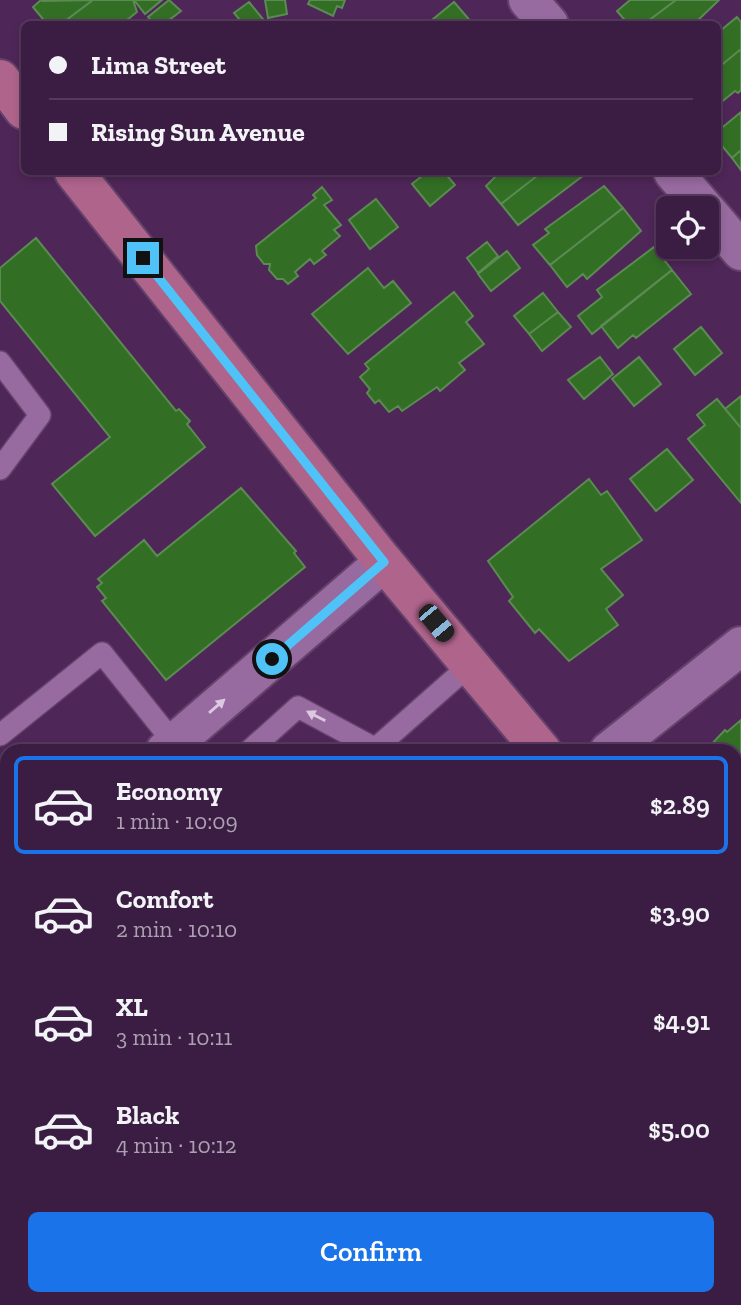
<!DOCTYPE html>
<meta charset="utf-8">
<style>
body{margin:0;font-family:"Zilla Slab",serif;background:#46294d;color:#f1f3f6;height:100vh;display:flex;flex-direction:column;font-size:26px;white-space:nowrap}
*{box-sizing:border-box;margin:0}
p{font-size:23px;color:#aca1b2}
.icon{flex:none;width:38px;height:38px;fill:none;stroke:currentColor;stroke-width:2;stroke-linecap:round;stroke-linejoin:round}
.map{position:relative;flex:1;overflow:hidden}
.side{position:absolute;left:0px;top:744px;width:742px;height:562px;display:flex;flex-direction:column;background:#3b1c42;border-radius:21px 21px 0 0;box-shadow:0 4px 10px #0003,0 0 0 2px #543a5b}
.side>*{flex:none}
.guide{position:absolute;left:21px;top:21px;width:700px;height:154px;border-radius:10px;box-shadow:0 4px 10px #0003,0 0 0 2px #543a5b;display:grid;align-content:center;height:154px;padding:0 28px;background:#3b1c42}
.tools{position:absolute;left:656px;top:196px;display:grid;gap:14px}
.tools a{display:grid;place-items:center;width:63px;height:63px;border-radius:10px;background:#3b1c42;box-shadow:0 4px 10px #0003,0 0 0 2px #543a5b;font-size:35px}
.end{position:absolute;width:32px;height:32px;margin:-16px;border:9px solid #4fc3f7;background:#111;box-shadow:0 0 0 4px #111}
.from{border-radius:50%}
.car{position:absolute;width:21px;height:42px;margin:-21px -10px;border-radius:9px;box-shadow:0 0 5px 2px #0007;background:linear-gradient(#222 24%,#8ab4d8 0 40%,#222 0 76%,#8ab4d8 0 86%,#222 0)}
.guide b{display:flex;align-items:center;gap:24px;height:66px;font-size:26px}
.guide b+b{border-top:2px solid #543a5b}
.guide i{width:18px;height:18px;background:#f1f3f6}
ul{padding:12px 0 0;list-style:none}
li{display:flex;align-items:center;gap:21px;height:98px;margin:0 14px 10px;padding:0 14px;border:4px solid transparent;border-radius:10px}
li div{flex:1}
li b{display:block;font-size:26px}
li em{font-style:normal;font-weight:600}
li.on{border-color:#1a73e8}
li>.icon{width:63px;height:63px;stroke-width:1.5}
.button{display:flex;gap:14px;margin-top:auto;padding:14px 28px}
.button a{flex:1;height:80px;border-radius:10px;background:#1a73e8;color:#fff;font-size:28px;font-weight:600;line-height:80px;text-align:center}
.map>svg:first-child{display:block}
.building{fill:#326f25;stroke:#5c8a53;stroke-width:2}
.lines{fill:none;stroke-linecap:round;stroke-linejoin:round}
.service-casing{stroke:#64426a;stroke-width:24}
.minor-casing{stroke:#64426a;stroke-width:42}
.secondary-casing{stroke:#64426a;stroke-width:42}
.service{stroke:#976aa0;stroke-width:21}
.minor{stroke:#976aa0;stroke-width:38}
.secondary{stroke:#af648c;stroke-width:38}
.oneway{fill:#dcc8e0}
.route{stroke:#4fc3f7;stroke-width:9}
</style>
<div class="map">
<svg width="741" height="1305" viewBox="0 0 741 1305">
<rect width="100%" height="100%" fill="#4f2658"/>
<path class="building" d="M 41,0 L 43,1 L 93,0 L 61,24 L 47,24 L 33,7 Z
M 93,0 L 133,0 L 137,12 L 122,24 L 61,24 Z
M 134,0 L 162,0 L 145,14 Z
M 169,0 L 181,11 L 164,24 L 154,24 L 148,17 Z
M 265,0 L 285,0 L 287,14 L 268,18 Z
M 310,0 L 345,0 L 342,8 L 337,6 L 333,16 L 308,4 Z
M 630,0 L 676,0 L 644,24 L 628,24 L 617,11 Z
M 676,0 L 719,0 L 694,24 L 644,24 Z
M 249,2 L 267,24 L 243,24 L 234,13 Z
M 454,2 L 473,24 L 427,24 Z
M 737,17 L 741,22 L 741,49 L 718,68 L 718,28 L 720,31 Z
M 741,49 L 741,90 L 738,93 L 735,91 L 718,105 L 718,68 Z
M 741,112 L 741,150 L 732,158 L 718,141 L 718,131 Z
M 741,150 L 741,170 L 732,158 Z
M 427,172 L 444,172 L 455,185 L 430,206 L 412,184 Z
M 500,172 L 542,172 L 501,204 L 486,186 Z
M 542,172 L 588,172 L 518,225 L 501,204 Z
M 604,186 L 623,208 L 550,265 L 533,245 L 549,233 L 545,229 Z
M 322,187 L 332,200 L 324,205 L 341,225 L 334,230 L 340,236 L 322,251 L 326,255 L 314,264 L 310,259 L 295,272 L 298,276 L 288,284 L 283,279 L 277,279 L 269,270 L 270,264 L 264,264 L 257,255 L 256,246 L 316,198 L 313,195 Z
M 376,199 L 398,227 L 370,249 L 349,220 Z
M 623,208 L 641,231 L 587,279 L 583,274 L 567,287 L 550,265 Z
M 36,238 L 176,411 L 179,409 L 190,421 L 187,424 L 205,447 L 95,536 L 52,484 L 110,437 L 0,301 L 0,268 Z
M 487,242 L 498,256 L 478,273 L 467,258 Z
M 654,247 L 672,270 L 592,334 L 578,316 L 602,297 L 597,290 Z
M 507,251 L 520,268 L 491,291 L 478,274 Z
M 368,268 L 384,288 L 393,281 L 411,303 L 348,354 L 312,314 Z
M 672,270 L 691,294 L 636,338 L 633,335 L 618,348 L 601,326 Z
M 454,292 L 473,316 L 466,322 L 484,344 L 459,363 L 465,370 L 440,391 L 437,387 L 402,411 L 398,406 L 389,412 L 379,400 L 375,403 L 367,393 L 370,389 L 360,377 L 369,369 L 365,364 Z
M 543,293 L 558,312 L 529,334 L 514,316 Z
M 558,312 L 571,327 L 542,351 L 529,334 Z
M 701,327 L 722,353 L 695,375 L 674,349 Z
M 600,357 L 613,374 L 584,399 L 568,380 Z
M 639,357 L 661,384 L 634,406 L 612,379 Z
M 741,396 L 741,428 L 725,409 Z
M 717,399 L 741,428 L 741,503 L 688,439 L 705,425 L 697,415 Z
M 667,449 L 693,480 L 656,511 L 630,479 Z
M 589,479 L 601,495 L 607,491 L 642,540 L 601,569 L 623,595 L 606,609 L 618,625 L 569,661 L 539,629 L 535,633 L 509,601 L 513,597 L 488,561 Z
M 241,488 L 296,551 L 294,553 L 305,567 L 166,680 L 102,601 L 106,598 L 97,587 L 102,583 L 98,579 L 144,540 L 157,556 Z
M 741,720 L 741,761 L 735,765 L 735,751 L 705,751 L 725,730 L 727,732 Z
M 741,761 L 741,798 L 735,802 L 735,765 Z
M 741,839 L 741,873 L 735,866 L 735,844 Z
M 741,1109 L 741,1180 L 735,1185 L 735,1114 Z
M 0,1263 L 4,1268 L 7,1266 L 7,1276 L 0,1282 Z
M 7,1278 L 7,1298 L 22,1298 L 14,1305 L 0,1305 L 0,1283 Z
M 22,1298 L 28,1298 L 34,1305 L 14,1305 Z
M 526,1298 L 564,1298 L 556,1305 L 532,1305 Z"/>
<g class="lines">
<g class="service-casing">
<path id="service" d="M 0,362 L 40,415 L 0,469
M 0,735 L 102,653 L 174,743
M 377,747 L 471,664
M 249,751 L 298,707 L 380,751
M 464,1298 L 476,1305"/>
</g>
<g class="minor-casing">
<path id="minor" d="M 528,0 L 549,24
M 673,172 L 704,208
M 707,211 L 741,251
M 165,751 L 384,562
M 609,751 L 741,646
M 0,887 L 7,882
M 0,952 L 7,956
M 0,1186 L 7,1194
M 96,1298 L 101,1305
M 308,1305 L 311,1298"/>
</g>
<g class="secondary-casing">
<path id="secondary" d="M 0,79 L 24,110
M 74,172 L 384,562 L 542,751
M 735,984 L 741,992"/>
</g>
<use href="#service" class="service"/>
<use href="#minor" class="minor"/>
<use href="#secondary" class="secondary"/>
</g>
<defs><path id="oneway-solid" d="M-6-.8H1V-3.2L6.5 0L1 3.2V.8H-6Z" transform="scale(1.75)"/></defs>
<g class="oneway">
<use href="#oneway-solid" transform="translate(217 706) rotate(-41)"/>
<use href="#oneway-solid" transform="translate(316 716) rotate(-153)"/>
</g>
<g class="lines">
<path class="route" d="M 143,258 L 384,562 L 272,659"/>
</g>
</svg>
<div class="tools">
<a><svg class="icon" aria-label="locate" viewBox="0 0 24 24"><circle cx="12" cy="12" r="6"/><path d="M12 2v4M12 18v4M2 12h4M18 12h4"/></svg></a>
</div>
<i class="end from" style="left:272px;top:659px"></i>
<i class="end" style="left:143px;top:258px"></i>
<i class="car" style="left:436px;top:623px;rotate:140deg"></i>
<div class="guide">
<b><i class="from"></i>Lima Street</b>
<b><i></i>Rising Sun Avenue</b>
</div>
<section class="side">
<ul>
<li class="on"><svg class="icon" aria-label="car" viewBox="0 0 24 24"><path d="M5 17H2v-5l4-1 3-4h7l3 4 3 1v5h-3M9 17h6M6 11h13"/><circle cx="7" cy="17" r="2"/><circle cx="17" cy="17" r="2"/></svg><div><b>Economy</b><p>1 min · 10:09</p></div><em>$2.89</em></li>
<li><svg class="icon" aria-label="car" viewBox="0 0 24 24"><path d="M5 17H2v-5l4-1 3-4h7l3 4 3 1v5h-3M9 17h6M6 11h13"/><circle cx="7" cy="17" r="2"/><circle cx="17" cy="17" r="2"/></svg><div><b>Comfort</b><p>2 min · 10:10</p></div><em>$3.90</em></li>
<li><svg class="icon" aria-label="car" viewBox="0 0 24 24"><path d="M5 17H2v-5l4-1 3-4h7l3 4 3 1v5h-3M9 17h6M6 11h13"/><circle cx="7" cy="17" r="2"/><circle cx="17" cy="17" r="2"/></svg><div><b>XL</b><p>3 min · 10:11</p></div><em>$4.91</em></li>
<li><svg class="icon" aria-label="car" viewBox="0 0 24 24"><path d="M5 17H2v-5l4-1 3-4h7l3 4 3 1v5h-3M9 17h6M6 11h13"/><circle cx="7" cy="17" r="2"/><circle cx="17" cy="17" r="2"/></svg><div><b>Black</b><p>4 min · 10:12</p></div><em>$5.00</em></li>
</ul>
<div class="button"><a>Confirm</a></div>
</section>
</div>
